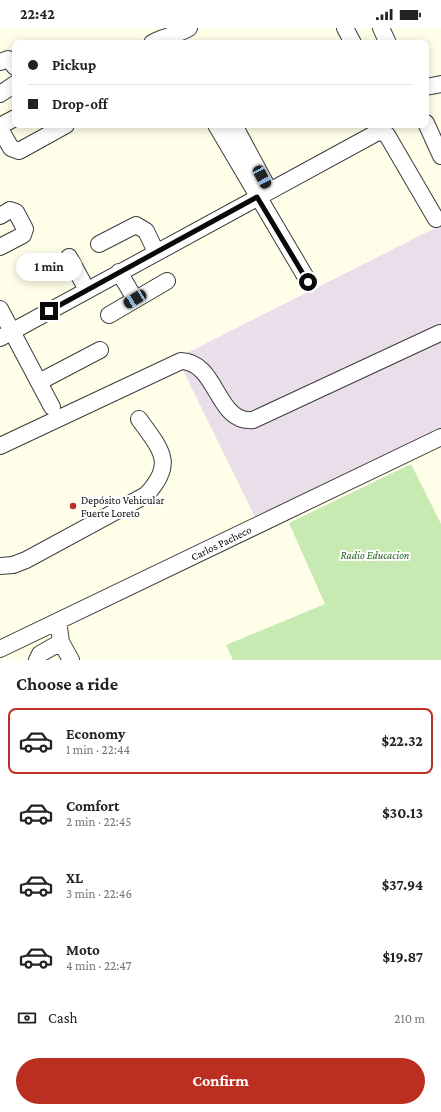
<!DOCTYPE html>
<meta charset="utf-8">
<style>
body{margin:0;font-family:"Crimson Pro",serif;background:#f2f2f2;color:#222;height:100vh;display:flex;flex-direction:column;font-size:15px;white-space:nowrap}
*{box-sizing:border-box;margin:0}
p{font-size:13px;color:#767676}
.icon{flex:none;width:22px;height:22px;fill:none;stroke:currentColor;stroke-width:2;stroke-linecap:round;stroke-linejoin:round}
.map{position:relative;height:632px;overflow:hidden}
.side{display:flex;flex-direction:column;background:#fff;flex:1}
.side>*{flex:none}
.banner{position:absolute;left:12px;top:12px;width:417px;height:88px;border-radius:8px;box-shadow:0 2px 10px #0003;display:grid;align-content:center;height:88px;padding:0 16px;background:#fff}
.end{position:absolute;width:18px;height:18px;margin:-9px;border:5px solid #0a0a0a;background:#fff;box-shadow:0 0 0 2px #fff}
.from{border-radius:50%}
.bubble{position:absolute;height:28px;border-radius:14px;background:#fff;box-shadow:0 2px 10px #0003;font-size:13px;font-weight:700;line-height:28px;text-align:center}
.car{position:absolute;width:12px;height:24px;margin:-12px -6px;border-radius:5px;box-shadow:0 0 3px 1px #0007;background:linear-gradient(#222 24%,#8ab4d8 0 40%,#222 0 76%,#8ab4d8 0 86%,#222 0)}
.banner b{display:flex;align-items:center;gap:14px;height:38px;font-size:15px}
.banner b+b{border-top:1px solid #e0e0e0}
.banner i{width:10px;height:10px;background:#222}
ul{padding:0;list-style:none}
li{display:flex;align-items:center;gap:12px;height:66px;margin:0 8px 6px;padding:0 8px;border:2px solid transparent;border-radius:8px}
li div{flex:1}
li b{display:block;font-size:15px}
li em{font-style:normal;font-weight:700}
li.on{border-color:#bb2f21}
li>.icon{width:36px;height:36px;stroke-width:1.5}
h2{padding:0 16px;font-size:18px;line-height:48px}
.pay{display:flex;align-items:center;gap:10px;height:44px;padding:0 16px;font-size:15px}
.pay p{margin-inline-start:auto}
.button{display:flex;gap:8px;margin-top:auto;padding:8px 16px}
.button a{flex:1;height:46px;border-radius:24px;background:#bb2f21;color:#fff;font-size:16px;font-weight:700;line-height:46px;text-align:center}
.status{display:flex;justify-content:space-between;align-items:center;height:28px;padding:0 20px;background:#fff;direction:ltr}
.status svg{height:11px;fill:currentColor}
.map>svg:first-child{display:block}
.industrial{fill:#eadeea}
.green{fill:#c7e9b2}
.lines{fill:none;stroke-linecap:round;stroke-linejoin:round}
.minor-casing{stroke:#3d3d3d;stroke-width:18}
.minor{stroke:#fff;stroke-width:16}
.route{stroke:#0a0a0a;stroke-width:5}
.poi-dot{fill:#bb2f21;stroke:#fff;stroke-width:1.5}
.labels{text-anchor:middle;stroke-width:4;stroke-linejoin:round;paint-order:stroke}
.poi-label{font-size:11px;fill:#0a0a0a;stroke:#fff;text-anchor:start}
.street-label{font-size:11px;fill:#0a0a0a;stroke:#fff}
.park-label{font-size:11px;font-style:italic;fill:#20621b;stroke:#fff}
</style>
<div class="status"><b>22:42</b><svg viewBox="0 0 49 12"><path d="M0 12V9h3v3zM5 12V6h3v6zM10 12V3h3v9zM15 12V0h3v12zM26 1h20v11H26zM47 4h2v5h-2z"/></svg></div>
<div class="map">
<svg width="441" height="632" viewBox="0 0 441 632">
<rect width="100%" height="100%" fill="#fffee8"/>
<path class="industrial" d="M 441,197 L 441,400 L 255,489 L 177,330 Z"/>
<path class="green" d="M 411,436 L 441,496 L 441,632 L 233,632 L 226,617 L 325,576 L 289,495 Z"/>
<g class="lines">
<g class="minor-casing">
<path id="minor" d="M 345,0 L 353,15
M 381,0 L 388,15
M 152,15 C 165,8 177,7 189,0
M 0,34 L 8,31 L 15,39
M 426,59 L 441,56
M 0,66 L 15,56
M 426,95 L 441,128
M 216,97 L 308,253
M 234,97 L 269,162
M 0,98 L 15,90
M 0,101 L 11,120 L 19,123 L 66,97
M 0,188 L 10,182 L 16,184 L 25,201 L 23,207 L 0,219
M 99,216 L 136,197 L 146,203 L 156,224
M 69,229 L 87,262
M 119,244 L 135,271
M 0,281 L 52,379
M 109,287 L 167,253
M 0,310 L 378,104 L 384,105 L 387,107 L 436,191
M 39,354 L 100,322
M 0,418 L 181,333 C 218,334 216,396 253,392 L 440,305
M 0,538 L 13,537 L 26,532 L 146,467 C 176,435 161,422 139,391
M 58,593 L 61,614 L 71,632
M 0,621 L 441,409
M 37,632 L 40,626 L 61,614"/>
</g>
<use href="#minor" class="minor"/>
</g>
<g class="lines">
<path class="route" d="M 49,283 L 257,169 L 308,254"/>
</g>
<circle class="poi-dot" cx="73" cy="478" r="4"/>
<g class="labels">
<g class="poi-label">
<text x="81" y="476">Depósito Vehicular<tspan x="81" dy="13">Fuerte Loreto</tspan></text>
</g>
<g class="street-label">
<text transform="translate(221 515) rotate(-26)" y="4">Carlos Pacheco</text>
</g>
<g class="park-label">
<text x="375" y="531">Radio Educacion</text>
</g>
</g>
</svg>
<i class="end from" style="left:308px;top:254px"></i>
<i class="end" style="left:49px;top:283px"></i>
<div class="bubble" style="left:16px;top:225px;width:66px">1 min</div>
<i class="car" style="left:262px;top:149px;rotate:152deg"></i>
<i class="car" style="left:135px;top:271px;rotate:239deg"></i>
<div class="banner">
<b><i class="from"></i>Pickup</b>
<b><i></i>Drop-off</b>
</div>
</div>
<section class="side">
<h2>Choose a ride</h2>
<ul>
<li class="on"><svg class="icon" aria-label="car" viewBox="0 0 24 24"><path d="M5 17H2v-5l4-1 3-4h7l3 4 3 1v5h-3M9 17h6M6 11h13"/><circle cx="7" cy="17" r="2"/><circle cx="17" cy="17" r="2"/></svg><div><b>Economy</b><p>1 min · 22:44</p></div><em>$22.32</em></li>
<li><svg class="icon" aria-label="car" viewBox="0 0 24 24"><path d="M5 17H2v-5l4-1 3-4h7l3 4 3 1v5h-3M9 17h6M6 11h13"/><circle cx="7" cy="17" r="2"/><circle cx="17" cy="17" r="2"/></svg><div><b>Comfort</b><p>2 min · 22:45</p></div><em>$30.13</em></li>
<li><svg class="icon" aria-label="car" viewBox="0 0 24 24"><path d="M5 17H2v-5l4-1 3-4h7l3 4 3 1v5h-3M9 17h6M6 11h13"/><circle cx="7" cy="17" r="2"/><circle cx="17" cy="17" r="2"/></svg><div><b>XL</b><p>3 min · 22:46</p></div><em>$37.94</em></li>
<li><svg class="icon" aria-label="car" viewBox="0 0 24 24"><path d="M5 17H2v-5l4-1 3-4h7l3 4 3 1v5h-3M9 17h6M6 11h13"/><circle cx="7" cy="17" r="2"/><circle cx="17" cy="17" r="2"/></svg><div><b>Moto</b><p>4 min · 22:47</p></div><em>$19.87</em></li>
</ul>
<div class="pay"><svg class="icon" aria-label="cash" viewBox="0 0 24 24"><path d="M3 7h18v10H3z"/><circle cx="12" cy="12" r="2"/></svg>Cash<p>210 m</p></div>
<div class="button"><a>Confirm</a></div>
</section>
